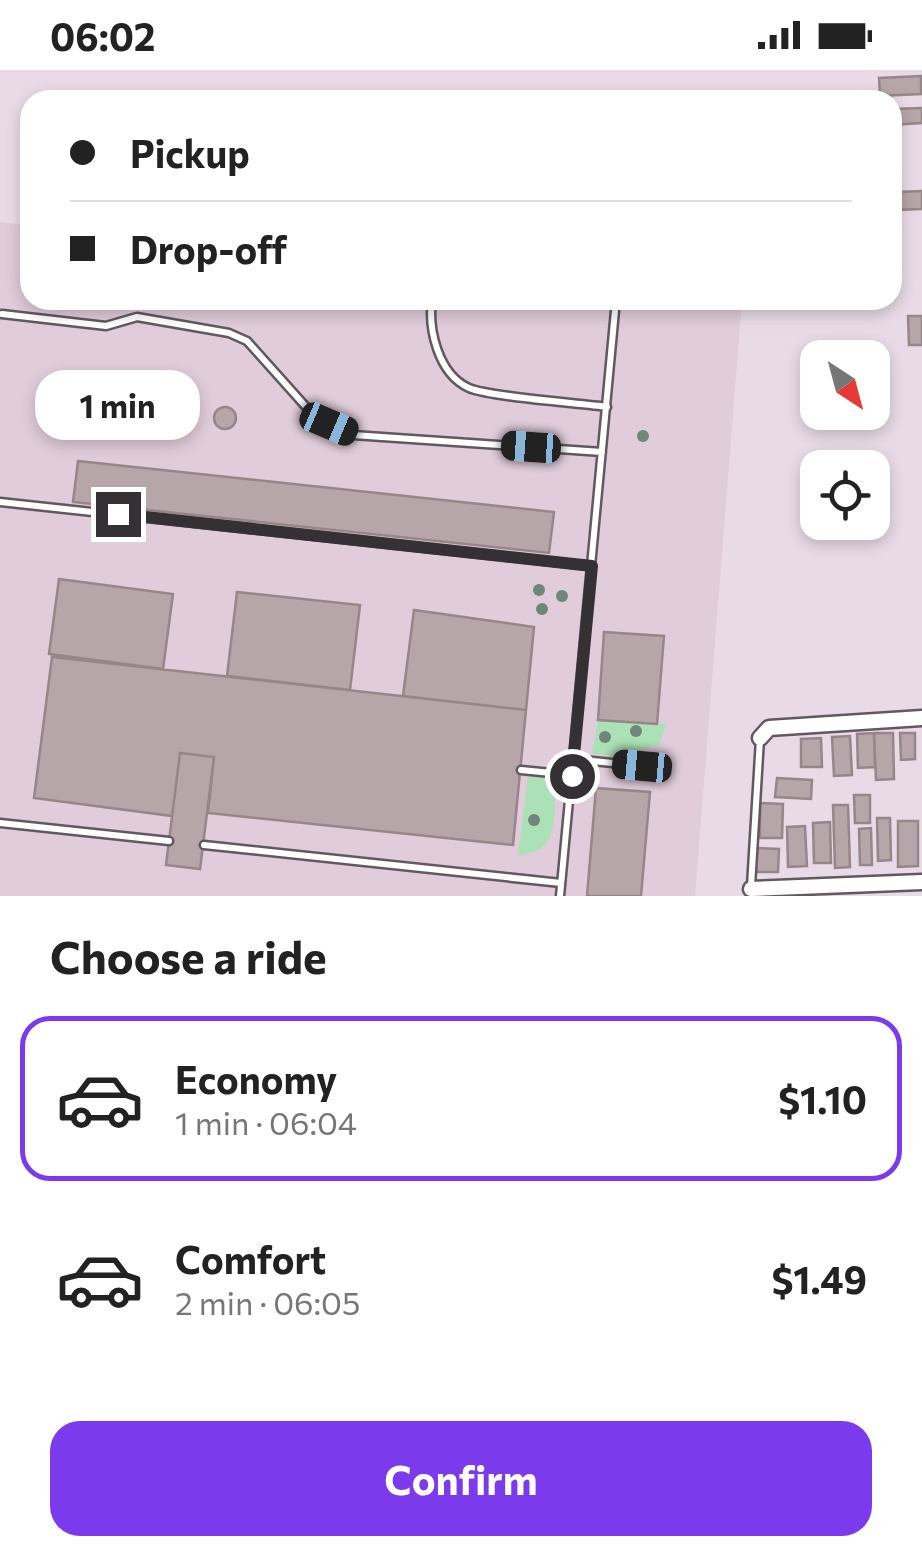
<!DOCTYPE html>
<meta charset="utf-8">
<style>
body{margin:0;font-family:Commissioner,sans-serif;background:#f6f6f6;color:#222;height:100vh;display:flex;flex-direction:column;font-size:38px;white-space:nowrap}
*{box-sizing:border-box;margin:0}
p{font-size:32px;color:#767676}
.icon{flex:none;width:55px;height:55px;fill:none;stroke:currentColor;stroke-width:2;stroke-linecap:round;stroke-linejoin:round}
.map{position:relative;height:826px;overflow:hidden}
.details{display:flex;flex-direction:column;background:#fff;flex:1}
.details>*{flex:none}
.hud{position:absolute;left:20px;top:20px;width:882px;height:220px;border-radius:30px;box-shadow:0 5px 15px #0003;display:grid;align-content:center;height:220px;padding:0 50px;background:#fff}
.needle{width:65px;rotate:144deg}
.controls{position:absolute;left:800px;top:270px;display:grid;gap:20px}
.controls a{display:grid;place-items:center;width:90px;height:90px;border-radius:20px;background:#fff;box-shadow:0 5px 15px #0003;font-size:50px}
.end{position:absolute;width:45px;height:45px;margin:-22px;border:12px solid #353034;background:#fff;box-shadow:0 0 0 5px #fff}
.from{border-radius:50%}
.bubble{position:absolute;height:70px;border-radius:30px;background:#fff;box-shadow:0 5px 15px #0003;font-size:32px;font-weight:700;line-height:70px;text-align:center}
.car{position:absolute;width:30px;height:60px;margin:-30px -15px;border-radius:12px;box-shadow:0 0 8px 2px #0007;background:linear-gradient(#222 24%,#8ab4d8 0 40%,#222 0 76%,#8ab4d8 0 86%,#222 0)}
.hud b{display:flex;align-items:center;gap:35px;height:95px;font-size:38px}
.hud b+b{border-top:2px solid #e0e0e0}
.hud i{width:25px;height:25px;background:#222}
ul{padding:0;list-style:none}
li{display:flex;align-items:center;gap:30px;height:165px;margin:0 20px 15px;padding:0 30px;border:5px solid transparent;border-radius:30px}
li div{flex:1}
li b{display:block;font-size:38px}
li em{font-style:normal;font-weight:700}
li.active{border-color:#7c3aed}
li>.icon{width:90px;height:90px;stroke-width:1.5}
h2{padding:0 50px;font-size:45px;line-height:120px}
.button{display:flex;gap:20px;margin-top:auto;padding:20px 50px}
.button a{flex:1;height:115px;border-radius:30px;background:#7c3aed;color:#fff;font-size:40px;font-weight:700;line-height:115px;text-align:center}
.status{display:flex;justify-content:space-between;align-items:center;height:70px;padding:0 50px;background:#fff;direction:ltr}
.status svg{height:28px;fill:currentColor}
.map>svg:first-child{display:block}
.industrial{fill:#e0ccda}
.green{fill:#ace1b7}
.building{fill:#b6a6aa;stroke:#96868a;stroke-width:2.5}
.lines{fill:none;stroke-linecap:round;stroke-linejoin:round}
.service-casing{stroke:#635862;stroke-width:11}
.minor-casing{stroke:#635862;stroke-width:19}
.service{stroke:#fff;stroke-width:6}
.minor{stroke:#fff;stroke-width:14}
.tree{fill:#708678}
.route{stroke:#353034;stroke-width:12}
</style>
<div class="status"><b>06:02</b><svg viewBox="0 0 49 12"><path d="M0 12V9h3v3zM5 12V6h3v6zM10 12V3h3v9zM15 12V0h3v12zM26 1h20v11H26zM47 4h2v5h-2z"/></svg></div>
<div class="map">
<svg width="922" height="826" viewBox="0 0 922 826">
<rect width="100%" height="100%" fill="#e8dbe7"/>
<path class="industrial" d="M 0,152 L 30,156 L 30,230 L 742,230 L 695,826 L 0,826 Z"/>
<path class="green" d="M 598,650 L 657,654 L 666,654 L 660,674 L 621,686 L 592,684 Z
M 528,706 L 551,707 C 558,721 556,758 548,771 C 541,782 529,783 518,786 Z"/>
<path class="building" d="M 921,6 L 921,24 L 880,26 L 879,8 Z
M 922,38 L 922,53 L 892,55 L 892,39 Z
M 922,121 L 922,139 L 897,140 L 897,122 Z
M 908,246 L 922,246 L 922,275 L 909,275 Z
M214 348a11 11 0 1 1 22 0a11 11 0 1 1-22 0Z
M 78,391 L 554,442 L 549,483 L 73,432 Z
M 59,509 L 173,524 L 163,599 L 49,584 Z
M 237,522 L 360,535 L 350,620 L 227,606 Z
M 414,540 L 534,557 L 526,640 L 403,626 Z
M 604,562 L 664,566 L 657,654 L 598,650 Z
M 52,587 L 526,640 L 513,775 L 208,743 L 214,687 L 180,683 L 172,746 L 34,728 Z
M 874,663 L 875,697 L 858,698 L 857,664 Z
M 874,663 L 893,663 L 894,709 L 876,710 Z
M 900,663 L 915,663 L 915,689 L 901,690 Z
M 850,666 L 852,705 L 834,706 L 832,667 Z
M 821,668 L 822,697 L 801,697 L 801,669 Z
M 180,683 L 214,687 L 200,799 L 166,795 Z
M 777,708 L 812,710 L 811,729 L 775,727 Z
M 596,718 L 650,722 L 641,826 L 587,826 Z
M 854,725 L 870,725 L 870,753 L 855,753 Z
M 760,733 L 783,734 L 782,768 L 760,768 Z
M 833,735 L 848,735 L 850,797 L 835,798 Z
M 877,748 L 890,748 L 891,790 L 878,791 Z
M 898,751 L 918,751 L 918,796 L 898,797 Z
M 830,752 L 831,793 L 814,793 L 813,753 Z
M 805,756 L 807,796 L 788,797 L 787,757 Z
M 871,758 L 872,795 L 860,795 L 859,759 Z
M 757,778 L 779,779 L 778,802 L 755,802 Z"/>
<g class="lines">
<g class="service-casing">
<path id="service" d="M 432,230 C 428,259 438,304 469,318 C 490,327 578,333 607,337
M 2,244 L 106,256 L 137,247 L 229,263 L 247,271 L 307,338 L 353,365 L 602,382
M 0,432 L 592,496
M 573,689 L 642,696
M 521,700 L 572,705
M 0,753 L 169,771
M 204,775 L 561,813
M 751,816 L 760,669
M 560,826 L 616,230"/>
</g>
<g class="minor-casing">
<path id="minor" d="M 760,668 L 769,658 L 922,648
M 751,819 L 922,812"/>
</g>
<use href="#service" class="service"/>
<use href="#minor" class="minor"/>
</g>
<g class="tree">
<circle cx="643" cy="366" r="6"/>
<circle cx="539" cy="520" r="6"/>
<circle cx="562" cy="526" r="6"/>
<circle cx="542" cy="539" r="6"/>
<circle cx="636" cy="661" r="6"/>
<circle cx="605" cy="667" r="6"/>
<circle cx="534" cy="750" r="6"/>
</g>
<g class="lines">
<path class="route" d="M 118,444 L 592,496 L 572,706"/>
</g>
</svg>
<div class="controls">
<a><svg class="needle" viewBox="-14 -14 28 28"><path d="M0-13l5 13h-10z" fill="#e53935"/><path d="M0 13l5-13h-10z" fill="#767676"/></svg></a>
<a><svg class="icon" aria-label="locate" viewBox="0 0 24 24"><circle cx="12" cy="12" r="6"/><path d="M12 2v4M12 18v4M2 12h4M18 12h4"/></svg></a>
</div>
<i class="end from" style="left:572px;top:706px"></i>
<i class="end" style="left:118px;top:444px"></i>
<div class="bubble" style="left:35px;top:300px;width:165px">1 min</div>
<i class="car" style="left:329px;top:354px;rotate:113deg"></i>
<i class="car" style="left:531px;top:377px;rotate:274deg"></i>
<i class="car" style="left:642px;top:696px;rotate:275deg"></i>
<div class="hud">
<b><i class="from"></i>Pickup</b>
<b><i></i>Drop-off</b>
</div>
</div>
<section class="details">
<h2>Choose a ride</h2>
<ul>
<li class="active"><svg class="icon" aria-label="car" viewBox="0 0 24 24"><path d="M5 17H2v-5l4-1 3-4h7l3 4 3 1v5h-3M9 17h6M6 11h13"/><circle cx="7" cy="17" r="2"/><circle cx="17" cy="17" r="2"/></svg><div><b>Economy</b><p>1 min · 06:04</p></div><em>$1.10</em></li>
<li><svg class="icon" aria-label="car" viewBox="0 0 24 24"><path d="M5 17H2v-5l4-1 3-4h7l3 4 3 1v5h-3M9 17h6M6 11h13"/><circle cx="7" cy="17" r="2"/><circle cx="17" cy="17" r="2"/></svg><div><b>Comfort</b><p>2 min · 06:05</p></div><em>$1.49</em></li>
</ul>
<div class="button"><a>Confirm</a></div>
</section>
